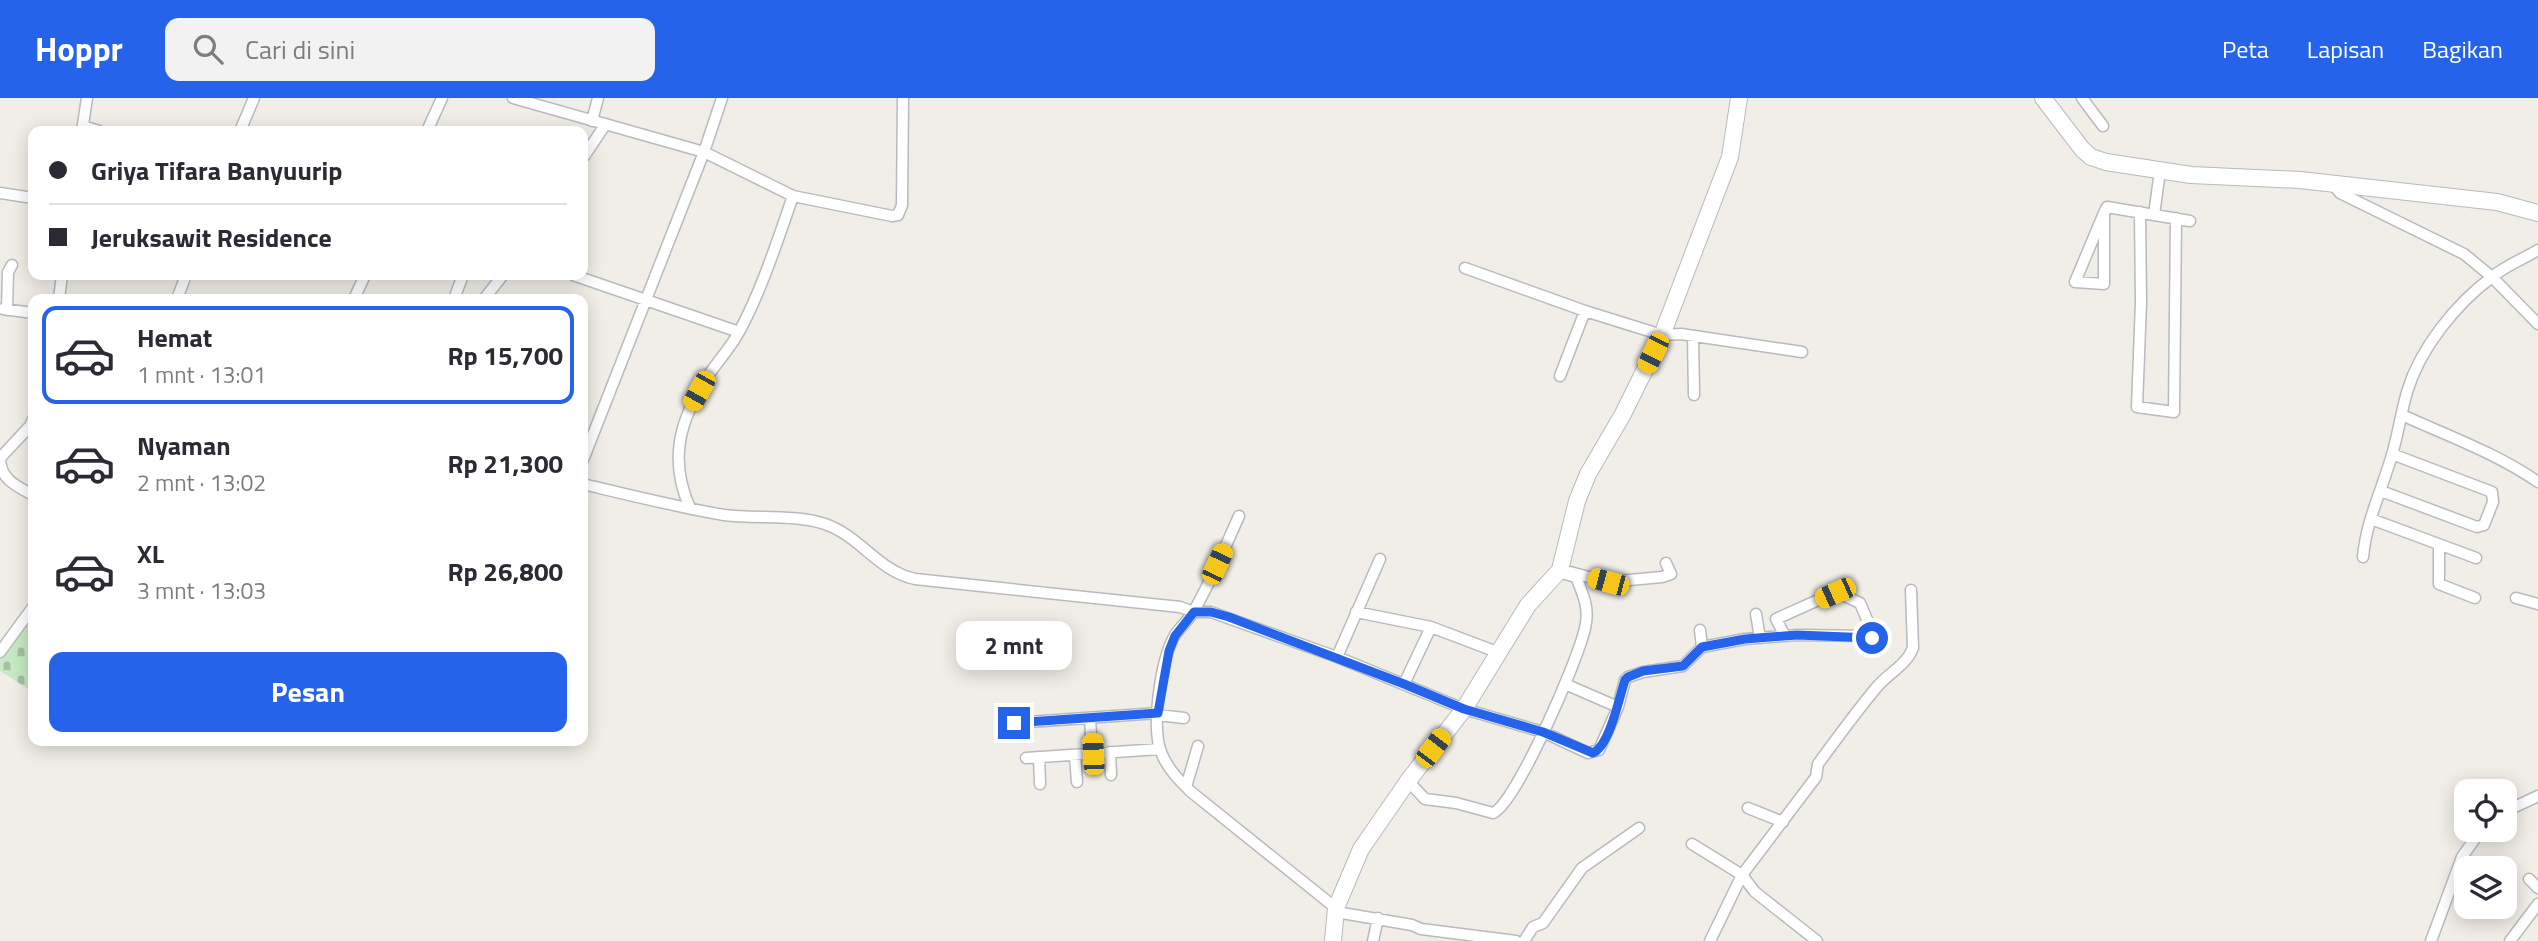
<!DOCTYPE html>
<html lang="id">
<meta charset="utf-8">
<style>
body{margin:0;font-family:"Titillium Web",sans-serif;background:#f2f2f3;color:#2b2b33;height:100vh;display:flex;flex-direction:column;font-size:26px;white-space:nowrap}
*{box-sizing:border-box;margin:0}
p{font-size:23px;color:#7c7c81}
.icon{flex:none;width:38px;height:38px;fill:none;stroke:currentColor;stroke-width:2;stroke-linecap:round;stroke-linejoin:round}
.map{position:relative;flex:1;overflow:hidden}
.panel{position:absolute;left:28px;top:196px;width:560px;height:452px;display:flex;flex-direction:column;background:#fff;border-radius:14px;box-shadow:0 4px 18px #0003}
.panel>*{flex:none}
.hud{position:absolute;left:28px;top:28px;width:560px;height:154px;border-radius:14px;box-shadow:0 4px 18px #0003;display:grid;align-content:center;height:154px;padding:0 21px;background:#fff}
.buttons{position:absolute;left:2454px;top:681px;display:grid;gap:14px}
.buttons a{display:grid;place-items:center;width:63px;height:63px;border-radius:14px;background:#fff;box-shadow:0 4px 18px #0003;font-size:35px}
.end{position:absolute;width:32px;height:32px;margin:-16px;border:9px solid #2563eb;background:#fff;box-shadow:0 0 0 4px #fff}
.from{border-radius:50%}
.bubble{position:absolute;height:49px;border-radius:14px;background:#fff;box-shadow:0 4px 18px #0003;font-size:23px;font-weight:700;line-height:49px;text-align:center}
.car{position:absolute;width:21px;height:42px;margin:-21px -10px;border-radius:9px;box-shadow:0 0 5px 2px #0007;background:linear-gradient(#f5c518 24%,#345 0 40%,#f5c518 0 76%,#345 0 86%,#f5c518 0)}
.hud b{display:flex;align-items:center;gap:24px;height:66px;font-size:26px}
.hud b+b{border-top:2px solid #e1e1e2}
.hud i{width:18px;height:18px;background:#2b2b33}
ul{padding:12px 0 0;list-style:none}
li{display:flex;align-items:center;gap:21px;height:98px;margin:0 14px 10px;padding:0 7px;border:4px solid transparent;border-radius:14px}
li div{flex:1}
li b{display:block;font-size:26px}
li em{font-style:normal;font-weight:700}
li.active{border-color:#2563eb}
li>.icon{width:63px;height:63px;stroke-width:1.5}
.primary-button{display:flex;gap:14px;margin-top:auto;padding:14px 21px}
.primary-button a{flex:1;height:80px;border-radius:14px;background:#2563eb;color:#fff;font-size:28px;font-weight:700;line-height:80px;text-align:center}
header{display:flex;align-items:center;gap:42px;box-sizing:border-box;height:98px;padding:0 35px;background:#2563eb;color:#fff}
header strong{font-size:33px}
nav{display:flex;gap:38px;margin-inline-start:auto;font-size:24px}
.search{width:490px;height:63px;background:#f2f2f3;display:flex;align-items:center;gap:18px;box-sizing:border-box;padding:0 24px;border-radius:14px;color:#7c7c81;font-size:26px}
.map>svg:first-child{display:block}
.cemetery{fill:url(#cemetery-stones)}
.lines{fill:none;stroke-linecap:round;stroke-linejoin:round}
.street-casing{stroke:#b7babe;stroke-width:13}
.secondary-casing{stroke:#b5bbbf;stroke-width:18}
.street{stroke:#fff;stroke-width:10}
.secondary{stroke:#fff;stroke-width:16}
.route{stroke:#2563eb;stroke-width:9}
</style>
<header>
<strong>Hoppr</strong>
<div class="search"><svg class="icon" aria-label="search" viewBox="0 0 24 24"><circle cx="10" cy="10" r="6"/><path d="M15 15l6 6"/></svg>Cari di sini</div>
<nav><a>Peta</a><a>Lapisan</a><a>Bagikan</a></nav>
</header>
<div class="map">
<svg width="2538" height="843" viewBox="0 0 2538 843">
<defs>
<pattern id="cemetery-stones" width="16" height="16" patternUnits="userSpaceOnUse" patternTransform="scale(1.75)"><rect width="16" height="16" fill="#c6eac3"/><path d="M2 7V4a2 2 0 0 1 4 0v3zM10 15v-3a2 2 0 0 1 4 0v3z" fill="#a4c1a2"/></pattern>
</defs>
<rect width="100%" height="100%" fill="#f1eee7"/>
<path class="cemetery" d="M 33,515 L 33,594 L 0,573 L 0,562 Z"/>
<g class="lines">
<g class="street-casing">
<path id="street" d="M 513,0 L 704,54 L 793,98 L 892,118 L 898,117 L 902,107 L 903,0
M 2082,0 L 2103,28
M 592,23 L 598,0
M 83,28 L 99,33
M 82,33 L 87,0
M 240,33 L 254,0
M 427,33 L 442,0
M 583,60 L 605,27
M 2333,86 L 2340,95 L 2464,156 L 2492,179 L 2538,226
M 0,95 L 33,100
M 2140,114 L 2141,204 L 2137,309 L 2174,314 L 2176,120
M 2104,115 L 2104,186 L 2075,184 L 2104,115 L 2107,109 L 2190,123
M 2154,117 L 2160,73
M 1465,170 L 1585,213 L 1662,237 L 1681,236 L 1802,254
M 573,177 L 739,234
M 59,201 L 62,177
M 177,201 L 186,177
M 354,201 L 365,177
M 454,201 L 463,177
M 484,201 L 503,177
M 3,211 L 33,215
M 7,212 L 8,174 L 12,167
M 1693,238 L 1694,297
M 1560,278 L 1585,213
M 2402,317 C 2448,338 2496,355 2538,384
M 33,321 L 30,328 L 0,360 C 0,381 16,388 33,397
M 583,362 L 704,54 L 722,0
M 583,386 C 629,397 677,409 724,417 C 757,421 794,416 825,426 C 860,438 878,473 915,481 L 1180,509 L 1194,514 L 1211,514 L 1337,559 L 1464,611 L 1543,634 L 1588,655 L 1599,652 L 1618,609 L 1565,586
M 2381,393 L 2477,429 L 2484,427 L 2493,404 L 2492,394 L 2392,356
M 690,410 C 668,361 680,321 708,278 C 718,263 731,249 739,234 C 761,194 778,141 793,98
M 1239,418 C 1225,449 1212,481 1195,511 C 1190,521 1181,528 1175,537 C 1161,561 1151,628 1161,654 C 1167,670 1178,681 1190,693 L 1342,815 L 1412,827 L 1421,831 L 1516,843
M 2371,421 L 2476,460
M 2439,447 L 2439,486 L 2475,500
M 2363,459 C 2366,424 2382,391 2392,357 C 2398,336 2401,315 2407,294 C 2420,250 2456,206 2492,179 C 2505,168 2523,161 2538,152
M 1570,474 L 1608,484 L 1662,479 L 1671,476 L 1666,465
M 2516,500 L 2538,506
M 1356,514 L 1431,529 L 1497,554
M 1756,516 L 1760,540
M 1700,532 L 1702,549
M 0,554 L 33,509
M 1337,559 L 1380,461
M 1404,586 L 1431,529
M 1618,609 L 1625,582 L 1628,579 L 1643,574 L 1683,568 L 1702,549 L 1745,541 L 1797,537 L 1874,538 L 1860,505 L 1836,494 L 1776,521 L 1785,538
M 1158,617 L 1184,620
M 1090,620 L 1092,656
M 1014,625 L 1158,615
M 1110,654 L 1111,677
M 1075,657 L 1077,684
M 1039,659 L 1040,686
M 1026,660 L 1160,651
M 1408,683 L 1425,701 L 1456,705 L 1493,715 C 1516,706 1579,560 1585,530 C 1590,511 1583,496 1576,479 L 1558,474
M 1186,689 L 1198,648
M 1748,710 L 1783,724
M 2504,714 L 2538,698
M 1692,746 L 1742,777 L 1755,794 L 1817,843
M 2529,781 L 2538,790
M 1373,843 L 1378,820
M 1524,843 L 1533,829 L 1543,825 L 1582,770 L 1639,730
M 1710,843 L 1742,777 L 1816,679 L 1818,666 C 1837,640 1856,614 1876,590 C 1888,575 1906,568 1913,550 L 1911,492
M 2431,843 L 2462,759 L 2481,732
M 2510,843 L 2538,806"/>
</g>
<g class="secondary-casing">
<path id="secondary" d="M 2043,0 L 2082,51 L 2091,59 L 2106,64 L 2191,77 L 2300,82 L 2497,104 L 2538,115
M 1333,843 L 1336,810 L 1361,751 L 1408,683 L 1464,611 L 1528,507 L 1560,472 L 1577,403 L 1588,376 L 1623,316 L 1662,237 L 1730,59 L 1739,0"/>
</g>
<use href="#street" class="street"/>
<use href="#secondary" class="secondary"/>
</g>
<g class="lines">
<path class="route" d="M 1014,625 L 1158,615 L 1169,553 L 1175,538 L 1194,514 L 1211,514 L 1229,519 L 1404,586 L 1464,611 L 1543,634 L 1593,655 C 1610,647 1619,600 1625,582 L 1628,579 L 1643,573 L 1683,568 L 1702,549 L 1745,541 L 1797,537 L 1872,540"/>
</g>
</svg>
<div class="buttons">
<a><svg class="icon" aria-label="locate" viewBox="0 0 24 24"><circle cx="12" cy="12" r="6"/><path d="M12 2v4M12 18v4M2 12h4M18 12h4"/></svg></a>
<a><svg class="icon" aria-label="layers" viewBox="0 0 24 24"><path d="M12 4l9 5-9 5-9-5zM3 14l9 5 9-5"/></svg></a>
</div>
<i class="end from" style="left:1872px;top:540px"></i>
<i class="end" style="left:1014px;top:625px"></i>
<div class="bubble" style="left:956px;top:523px;width:116px">2 mnt</div>
<i class="car" style="left:1653px;top:255px;rotate:206deg"></i>
<i class="car" style="left:699px;top:293px;rotate:209deg"></i>
<i class="car" style="left:1217px;top:466px;rotate:25deg"></i>
<i class="car" style="left:1608px;top:484px;rotate:285deg"></i>
<i class="car" style="left:1835px;top:495px;rotate:246deg"></i>
<i class="car" style="left:1433px;top:650px;rotate:37deg"></i>
<i class="car" style="left:1093px;top:656px;rotate:357deg"></i>
<div class="hud">
<b><i class="from"></i>Griya Tifara Banyuurip</b>
<b><i></i>Jeruksawit Residence</b>
</div>
<section class="panel">
<ul>
<li class="active"><svg class="icon" aria-label="car" viewBox="0 0 24 24"><path d="M5 17H2v-5l4-1 3-4h7l3 4 3 1v5h-3M9 17h6M6 11h13"/><circle cx="7" cy="17" r="2"/><circle cx="17" cy="17" r="2"/></svg><div><b>Hemat</b><p>1 mnt · 13:01</p></div><em>Rp 15,700</em></li>
<li><svg class="icon" aria-label="car" viewBox="0 0 24 24"><path d="M5 17H2v-5l4-1 3-4h7l3 4 3 1v5h-3M9 17h6M6 11h13"/><circle cx="7" cy="17" r="2"/><circle cx="17" cy="17" r="2"/></svg><div><b>Nyaman</b><p>2 mnt · 13:02</p></div><em>Rp 21,300</em></li>
<li><svg class="icon" aria-label="car" viewBox="0 0 24 24"><path d="M5 17H2v-5l4-1 3-4h7l3 4 3 1v5h-3M9 17h6M6 11h13"/><circle cx="7" cy="17" r="2"/><circle cx="17" cy="17" r="2"/></svg><div><b>XL</b><p>3 mnt · 13:03</p></div><em>Rp 26,800</em></li>
</ul>
<div class="primary-button"><a>Pesan</a></div>
</section>
</div>
